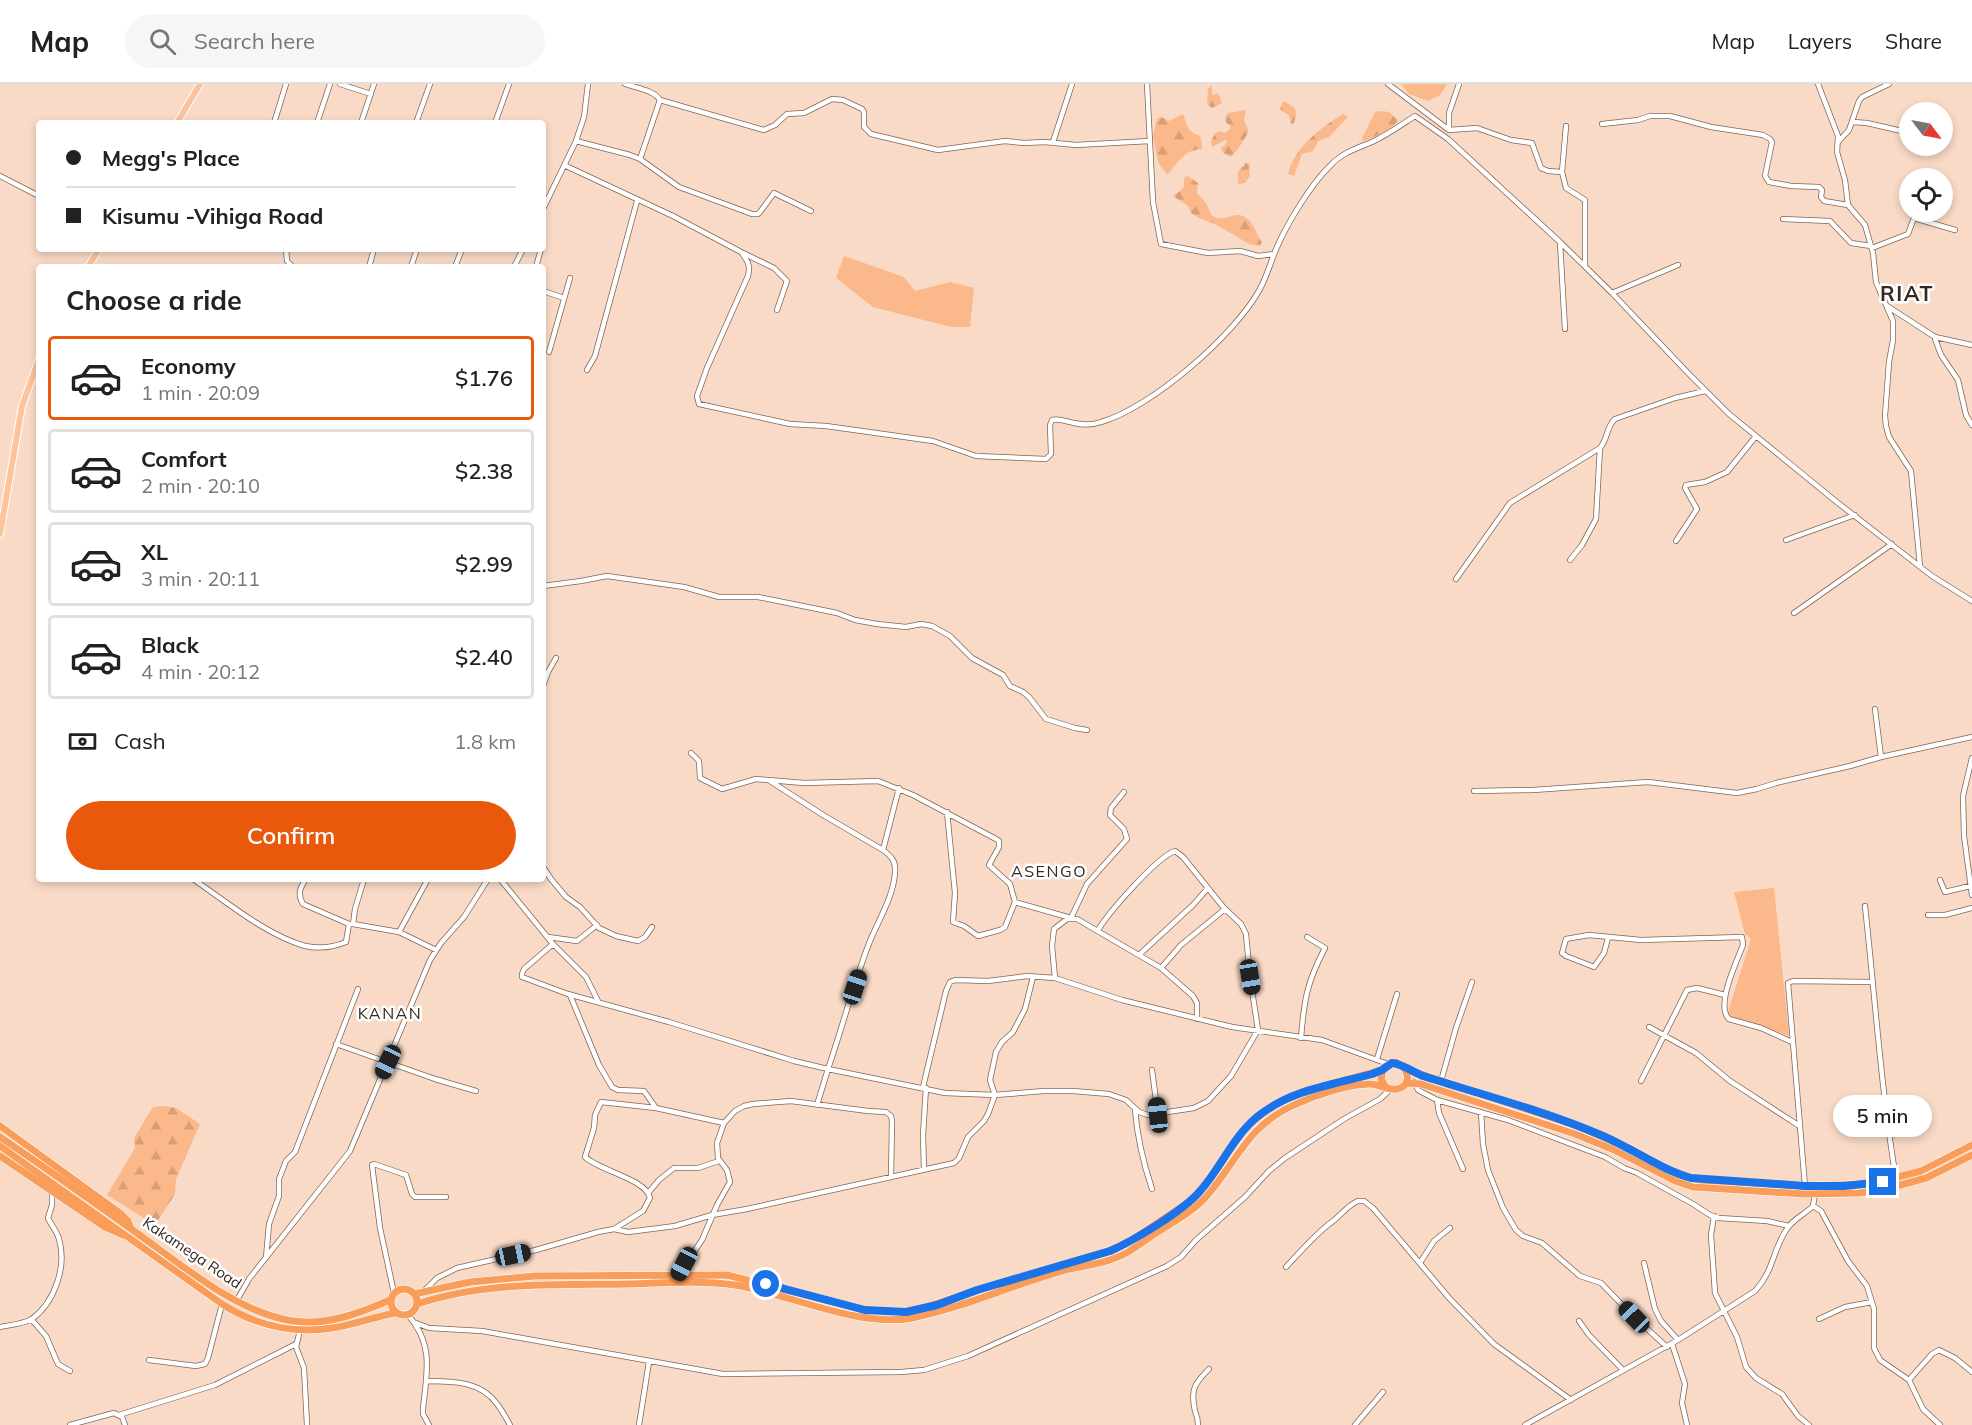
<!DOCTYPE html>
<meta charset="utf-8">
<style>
body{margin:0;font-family:Mulish,sans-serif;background:#f6f6f6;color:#222;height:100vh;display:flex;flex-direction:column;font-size:22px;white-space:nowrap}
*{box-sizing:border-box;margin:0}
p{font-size:20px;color:#767676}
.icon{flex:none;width:33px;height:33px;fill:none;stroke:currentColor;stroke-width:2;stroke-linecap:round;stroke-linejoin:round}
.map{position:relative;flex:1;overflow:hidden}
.sheet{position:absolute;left:36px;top:180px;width:510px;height:618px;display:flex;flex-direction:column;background:#fff;border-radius:6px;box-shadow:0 3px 9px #0003}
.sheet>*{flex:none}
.hud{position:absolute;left:36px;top:36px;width:510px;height:132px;border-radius:6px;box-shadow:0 3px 9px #0003;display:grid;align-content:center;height:132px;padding:0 30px;background:#fff}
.needle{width:39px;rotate:122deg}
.buttons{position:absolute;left:1899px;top:18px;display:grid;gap:12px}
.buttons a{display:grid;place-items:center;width:54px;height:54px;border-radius:50%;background:#fff;box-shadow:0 3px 9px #0003;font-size:30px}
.end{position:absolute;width:27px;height:27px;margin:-14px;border:8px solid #1a73e8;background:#fff;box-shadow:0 0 0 3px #fff}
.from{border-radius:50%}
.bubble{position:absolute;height:42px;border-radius:21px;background:#fff;box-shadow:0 3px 9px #0003;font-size:20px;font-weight:600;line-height:42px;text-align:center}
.car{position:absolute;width:18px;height:36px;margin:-18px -9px;border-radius:8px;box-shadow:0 0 4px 2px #0007;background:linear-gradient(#222 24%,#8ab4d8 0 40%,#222 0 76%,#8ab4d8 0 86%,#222 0)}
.hud b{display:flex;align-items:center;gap:21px;height:57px;font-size:22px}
.hud b+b{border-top:2px solid #e0e0e0}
.hud i{width:15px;height:15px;background:#222}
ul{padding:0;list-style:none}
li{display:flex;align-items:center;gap:18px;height:84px;margin:0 12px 9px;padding:0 18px;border:3px solid #e0e0e0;border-radius:6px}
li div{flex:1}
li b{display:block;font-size:22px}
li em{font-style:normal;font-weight:600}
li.on{border-color:#ea580c}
li>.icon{width:54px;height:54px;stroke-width:1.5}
h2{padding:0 30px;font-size:27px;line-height:72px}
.pay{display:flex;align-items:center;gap:15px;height:66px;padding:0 30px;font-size:22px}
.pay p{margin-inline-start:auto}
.button{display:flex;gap:12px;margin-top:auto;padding:12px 30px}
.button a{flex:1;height:69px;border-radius:36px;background:#ea580c;color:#fff;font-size:24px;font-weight:600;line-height:69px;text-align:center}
header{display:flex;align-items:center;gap:36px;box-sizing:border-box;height:84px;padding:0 30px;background:#fff;border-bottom:2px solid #e0e0e0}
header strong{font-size:28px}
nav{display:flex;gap:33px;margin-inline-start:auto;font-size:21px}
.search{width:420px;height:54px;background:#f6f6f6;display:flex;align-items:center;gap:15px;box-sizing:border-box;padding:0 21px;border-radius:33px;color:#767676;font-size:22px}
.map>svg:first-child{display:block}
.grass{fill:#fbb88a}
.forest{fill:url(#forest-firs)}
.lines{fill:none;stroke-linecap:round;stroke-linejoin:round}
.minor-casing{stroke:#806553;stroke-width:6}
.major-casing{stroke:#fff;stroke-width:8}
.highway-casing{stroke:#fff;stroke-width:8}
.minor{stroke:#fff;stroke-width:4.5}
.major{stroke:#fbc49c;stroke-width:6}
.highway{stroke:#f99d5a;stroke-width:7}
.route{stroke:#1a73e8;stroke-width:8}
.labels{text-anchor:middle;stroke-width:5;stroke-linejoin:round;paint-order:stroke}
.street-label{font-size:15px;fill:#352a22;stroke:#fff}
.neighbourhood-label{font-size:16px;letter-spacing:1.5px;fill:#352a22;stroke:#fff}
.district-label{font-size:21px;font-weight:bold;letter-spacing:1.5px;fill:#352a22;stroke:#fff}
</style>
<header>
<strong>Map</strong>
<div class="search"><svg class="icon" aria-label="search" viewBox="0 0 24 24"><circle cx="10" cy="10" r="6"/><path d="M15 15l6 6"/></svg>Search here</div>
<nav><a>Map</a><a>Layers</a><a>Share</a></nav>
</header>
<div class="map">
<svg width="1972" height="1341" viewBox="0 0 1972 1341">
<defs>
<pattern id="forest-firs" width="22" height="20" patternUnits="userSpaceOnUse" patternTransform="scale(1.5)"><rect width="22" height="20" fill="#fbb88a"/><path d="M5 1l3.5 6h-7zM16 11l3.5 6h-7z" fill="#d89e77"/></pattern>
</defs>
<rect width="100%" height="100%" fill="#f9dac6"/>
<path class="grass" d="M 1401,0 L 1447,0 L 1440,11 L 1428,17 L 1409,10 Z
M 844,172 L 904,193 L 915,207 L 950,198 L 974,204 L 970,243 L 951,243 L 873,223 L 836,194 Z
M 1774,804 L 1789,952 L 1727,931 L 1751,855 L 1745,850 L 1734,808 Z"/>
<path class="forest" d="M 1212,2 L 1212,11 L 1218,9 L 1222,19 L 1212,24 L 1207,20 L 1208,4 Z
M 1283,17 C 1296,24 1298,24 1294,39 L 1291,40 L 1289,31 L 1280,26 Z
M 1246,26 L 1244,36 C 1245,39 1248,44 1248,47 C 1248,52 1235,69 1231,73 L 1222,68 L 1221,64 L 1226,60 L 1227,55 L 1212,63 L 1211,58 L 1215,49 L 1220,47 L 1225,49 L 1230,45 L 1230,41 L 1226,39 L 1225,33 L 1228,29 Z
M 1381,27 L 1389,28 L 1398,36 C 1395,44 1373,54 1364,57 L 1362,55 L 1363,52 L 1375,28 Z
M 1183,30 C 1185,34 1186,41 1189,45 C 1197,55 1202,45 1202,65 C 1181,67 1180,78 1167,91 L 1158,78 L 1153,52 L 1157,35 L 1161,33 L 1169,37 Z
M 1343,30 L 1348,33 L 1329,53 L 1318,57 L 1313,67 L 1302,70 L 1294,92 L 1288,90 C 1294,64 1321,43 1343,30 Z
M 1245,79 L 1250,80 L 1249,84 L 1250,92 L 1245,99 L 1238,100 L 1238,88 L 1243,82 L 1244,83 Z
M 1188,92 L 1198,99 L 1197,109 L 1206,119 L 1212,132 C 1228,140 1234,123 1249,136 C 1255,142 1257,152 1262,158 L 1260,162 L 1249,160 L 1215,140 L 1199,134 L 1191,129 L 1188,122 L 1173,112 C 1182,105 1185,107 1184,94 Z
M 164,1022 L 176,1024 L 200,1040 L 176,1095 L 175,1110 L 155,1141 L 107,1111 L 135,1064 L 134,1054 C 141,1044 146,1033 153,1023 Z"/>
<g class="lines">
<g class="minor-casing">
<path id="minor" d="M 340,0 L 371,10
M 625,0 C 636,4 654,6 660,16 L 640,75
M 1147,0 L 1153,118 L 1161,160 L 1208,169 L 1240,167 L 1258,172 L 1274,170
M 1388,0 L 1449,46 L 1477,44 L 1511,56 L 1532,59 L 1541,84 L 1548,87 L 1562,88
M 1818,0 L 1838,52 L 1837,68 L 1845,96 L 1848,121 L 1865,141 L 1873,169 L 1876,198 L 1893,237 L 1893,256 L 1889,278 L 1885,332 L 1886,342 L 1889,353 L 1911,387 L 1920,482
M 660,16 L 764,46 L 775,41 L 787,30 L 804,29 L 832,15 L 843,16 L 862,25 L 864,28 L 864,43 L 871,50 L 938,66 L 1005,57 L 1024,59 L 1045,58 L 1076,61 L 1150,57
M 1853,38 L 1867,39 L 1906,48
M 274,39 L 286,0
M 317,39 L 330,0
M 361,39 L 374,0
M 416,39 L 430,0
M 495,39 L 509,0
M 1602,40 L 1638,36 L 1650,32 L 1670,32 L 1711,43 L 1763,51 L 1770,55 L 1772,58 L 1765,92 L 1769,98 L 1791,102 L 1819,103 L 1822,106 L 1821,113 L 1824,117 L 1848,121
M 1566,42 L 1562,88 L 1566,104 L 1585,116 L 1585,181
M 1449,46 L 1449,29 L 1459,0
M 576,57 L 630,71 L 640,75 L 679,103 L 752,130 L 758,130 L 760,128 L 774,109 L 811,127
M 1053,58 L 1072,0
M 1838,58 L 1849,46 L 1859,17 L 1862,13 L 1889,0
M 566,82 L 673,132 L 741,168 C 747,176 751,181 748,192 L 707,284 L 697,312 L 699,320 L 790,340 L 826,342 L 933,357 L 976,372 L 1046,375 L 1051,370 L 1050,341 L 1052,336 C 1060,334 1067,338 1074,339 C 1083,341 1093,341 1101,338 C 1151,324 1235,251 1260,205 C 1267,192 1271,177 1277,163 C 1287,140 1311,100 1329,83 C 1341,69 1355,65 1372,58 C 1387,51 1401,41 1415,32 L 1448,55 L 1560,158 L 1612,209 L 1687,288 L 1729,330 L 1838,419 L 1932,492 L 1972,517
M 0,92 L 39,112
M 543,125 L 576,57 L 584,33 L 588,0
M 1783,135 L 1830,137 L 1851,159 L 1871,162
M 543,156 L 543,158
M 1560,158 L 1565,245
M 1872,164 L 1908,150 L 1914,134 L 1955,146
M 286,165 L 287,177 L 293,183
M 743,169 L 774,184 L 787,197 L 777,226
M 369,183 L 374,165
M 411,183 L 417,165
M 455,183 L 462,165
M 514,183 L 523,165
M 536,183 L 541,165
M 543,207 L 564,214
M 1612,209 L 1678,181
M 1887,222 L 1935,253 L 1972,261
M 1934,252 L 1941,271 L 1958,296 L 1966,331 L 1972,341
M 549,268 L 570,194
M 587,286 L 595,272 L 637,117
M 1786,456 L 1855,431
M 1676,457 L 1697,425 L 1685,404 L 1686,401 L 1705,398 L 1727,388 L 1756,352
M 1570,476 L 1582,461 L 1596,435 L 1600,364
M 1456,495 L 1510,419 L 1600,364 C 1608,355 1606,343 1615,335 L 1675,314 L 1705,307
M 543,502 L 581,497 L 607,492 L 684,503 L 719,513 L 758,513 L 837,529 L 855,536 L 877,540 L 906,543 L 921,540 L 932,542 L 950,552 L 972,574 L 1003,591 L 1010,602 L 1023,608 L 1029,613 L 1046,635 L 1075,644 L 1087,646
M 1794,529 L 1892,460
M 543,602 L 548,588 L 556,574
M 1875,625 L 1881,673
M 691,669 L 699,677 L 700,694 L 722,705 L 756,695 L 804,699 L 878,697 L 913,711 L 996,755 L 999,757 L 999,763 L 989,781 L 1010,800 L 1015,818
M 1972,674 L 1963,712 L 1964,752 L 1972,811
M 1474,707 L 1533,706 L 1648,698 L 1737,709 L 1757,705 L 1776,699 L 1850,682 L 1881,673 L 1972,653
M 947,728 L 955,809 L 953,838 L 964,842 L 978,852 L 1000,846 L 1005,843 L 1015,818 L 1071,834 L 1087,800 L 1127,755 L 1124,745 L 1110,731 L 1111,724 L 1124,708
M 883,766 L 899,704
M 543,783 L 551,795 L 566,813 L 580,823 L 599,844 L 616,852 L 638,857 L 645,853 L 652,843
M 193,795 C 227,818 266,851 305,862 C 319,865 334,863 346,858 L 349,840 L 353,840 L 355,825 L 364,795
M 306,795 C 300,804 297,810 303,820 L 349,840
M 500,795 L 553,860 L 586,893 L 598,917
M 1940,796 L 1945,808 L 1970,802
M 1865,822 C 1875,913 1881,1005 1896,1095
M 1928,831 L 1945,831 L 1972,824
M 353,840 L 399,848 L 436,866
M 399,848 L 428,795
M 548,853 L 577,857 L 597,841
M 1608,854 L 1604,869 L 1594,883 L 1566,872 L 1562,869 L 1566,855 L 1589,851 L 1641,856 L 1742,853 L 1743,861 C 1737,877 1715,922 1729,935 L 1761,944 L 1792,958
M 553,860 L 524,885 L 522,890 L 522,893 L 568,910 L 669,938 L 794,977 L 828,985 C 842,944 853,902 868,862 C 877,838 893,815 895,789 C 896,777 892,773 883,766 L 823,731 L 770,697
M 1140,870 L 1193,821 L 1208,804
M 1161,884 L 1181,861 L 1225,825
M 1055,894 L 1052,862 L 1054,845 L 1067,835 L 1077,835 L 1161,884 L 1193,912 L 1197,919 L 1197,935
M 570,911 L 599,981 L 612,1003 L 618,1006 L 644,1007 L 656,1024
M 1649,943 L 1696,969 L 1730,997 L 1798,1041
M 1301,954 C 1304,916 1307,898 1325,864 L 1307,853
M 336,960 L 435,995 L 476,1007
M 1377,975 L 1397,910
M 1152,986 L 1158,1031
M 1441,997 L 1456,944 L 1472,898
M 1641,997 L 1687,906 L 1697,904 L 1725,911
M 1414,998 L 1418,1006 L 1437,1016 L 1508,1036 L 1605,1073 L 1624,1084 L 1637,1089 L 1693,1120 L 1710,1131 L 1719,1134 L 1767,1137 L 1789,1142
M 923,1003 L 946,907 L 950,898 L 955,896 L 988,897 L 1027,892 L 1055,894 L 1122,916 L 1232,943 L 1322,956 L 1388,980
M 1437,1016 L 1439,1029 L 1463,1085
M 817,1021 L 828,985 L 945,1009 L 995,1011 L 1044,1007 L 1073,1007 L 1109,1010 L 1126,1016 L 1139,1028 L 1148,1031 L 1194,1024 L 1208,1017 L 1231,992 L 1258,946 L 1250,893 L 1246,850 L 1241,840 L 1224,824 L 1183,773 L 1175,767 C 1157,773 1109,828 1098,846
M 1135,1025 C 1137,1053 1143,1078 1152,1105
M 1481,1028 L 1483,1060 L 1488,1086 L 1503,1124 L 1516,1146 L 1523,1152 L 1542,1159 L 1580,1192 L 1601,1199 L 1634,1233 L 1667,1263
M 924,1086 L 923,1051 L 926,1004
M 1805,1102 L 1788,899 L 1793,897 L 1873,898
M 649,1108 L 659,1096 L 674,1084 L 698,1084 L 719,1077
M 1813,1122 L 1821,1127 L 1848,1177 L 1867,1202 L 1874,1225 L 1874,1264 L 1880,1276 L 1909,1296 L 1923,1325 L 1940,1341
M 1714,1132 L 1711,1151 L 1715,1209 L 1737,1253 L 1746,1283 L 1756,1294 L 1782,1310 L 1798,1332 L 1809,1341
M 614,1145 L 628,1148 L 675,1142 L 712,1131 L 747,1125 L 954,1079 L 959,1074 L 968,1053 L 984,1037 L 988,1030 L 995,1011 L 990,996 L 996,968 L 1002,958 L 1013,948 L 1025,925 L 1033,893
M 266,1174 L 269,1140 L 279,1112 L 279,1095 L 286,1077 L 295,1068 L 358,905
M 1420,1179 L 1434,1157 L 1450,1144
M 1644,1179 L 1655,1225 L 1661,1237 L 1678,1256
M 1286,1183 C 1300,1168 1313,1153 1329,1140 C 1340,1133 1346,1122 1358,1117 L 1364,1117 L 1373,1124 L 1450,1215 L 1494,1260 L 1571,1316
M 678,1191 L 702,1156 L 717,1121 L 730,1098 L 727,1086 L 718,1074 L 717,1059 L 724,1039 L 735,1027 L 744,1022 L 753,1020 L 791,1017 L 868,1027 L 886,1028 L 891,1032 L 892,1037 L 891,1093
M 424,1207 L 437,1194 L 457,1184 L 536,1166 L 598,1148 L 614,1145 L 643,1127 L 650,1114 C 646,1095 600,1087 585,1073 L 594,1044 L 595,1031 L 601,1018 L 656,1024 L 724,1039
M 394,1209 L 380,1144 L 372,1081 L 374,1080 L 406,1091 L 412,1110 L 415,1113 L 446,1113
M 237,1216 L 249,1195 L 350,1067 L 430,876 L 441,859 L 464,833 L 488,795
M 408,1231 C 434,1260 427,1289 423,1324 L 423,1330 L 429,1341
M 31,1235 L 46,1252 L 58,1280 L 70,1287
M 1819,1235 L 1845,1223 L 1872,1218
M 1579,1237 L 1589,1251 L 1623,1286
M 416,1239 L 429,1244 L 482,1247 L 723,1290 L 901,1288 L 924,1286 L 968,1272 L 1167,1182 L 1181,1173 L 1196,1156 L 1245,1113 L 1269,1087 L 1285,1074 L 1344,1035 L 1380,1015 L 1391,1005
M 0,1243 C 10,1241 23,1240 32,1235 C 55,1218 67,1182 59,1155 C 57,1147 51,1141 48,1134 L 52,1121 L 52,1107
M 300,1246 L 296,1263 L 304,1284 L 307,1341
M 1672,1260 L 1685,1300 L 1682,1319 L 1687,1341
M 149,1276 L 196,1282 L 205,1280 L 208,1274 L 222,1220
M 1909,1296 L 1932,1270 L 1939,1266 L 1955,1274 L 1972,1288
M 426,1297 C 452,1297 481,1297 497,1320 C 502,1326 506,1334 510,1341
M 119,1331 L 215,1301 L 296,1260
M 70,1341 L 114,1329 L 122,1333 L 125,1341
M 639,1341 L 649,1278
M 1198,1341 C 1198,1335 1197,1332 1195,1327 C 1190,1305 1195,1299 1209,1285
M 1355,1341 L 1383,1308
M 1525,1341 L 1678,1256 L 1755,1207 C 1774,1186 1772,1169 1785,1148 C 1791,1136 1804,1131 1813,1122 L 1815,1110"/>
</g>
<g class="major-casing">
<path id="major" d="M 177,39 L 200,0
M 88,183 L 99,165
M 0,450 L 22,322 L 39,275"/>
</g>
<g class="highway-casing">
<path id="highway" d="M 1406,985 L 1577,1042 L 1631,1065 L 1677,1090 L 1701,1096 L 1805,1102 L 1871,1100 L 1921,1087 L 1972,1061
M 1406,999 L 1421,1000 L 1575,1050 L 1612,1065 L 1675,1097 L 1693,1103 L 1804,1110 L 1859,1109 L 1882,1106 L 1926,1094 L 1972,1071
M 0,1042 L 120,1129 L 128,1137 L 130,1142
M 0,1053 C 44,1083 88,1114 131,1145 C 179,1178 234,1228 293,1237 C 327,1242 360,1229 390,1216
M 0,1062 L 222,1220 C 255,1241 293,1250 332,1244 C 353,1241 374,1233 395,1229
M 0,1072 L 105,1143 L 123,1151
M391 1218a13 13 0 1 1 26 0a13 13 0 1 1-26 0Z
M 414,1210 L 470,1198 L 535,1192 L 727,1191 L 865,1226 L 906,1228 L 923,1224 L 977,1206 L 1095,1172 L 1126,1160 L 1193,1115 L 1206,1100 L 1246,1043 L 1272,1022 L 1305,1007 L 1382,986
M 417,1220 C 485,1197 559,1201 630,1200 C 664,1199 701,1196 735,1201 C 789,1210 859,1244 912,1234 C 965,1223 1014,1200 1065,1186 C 1087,1181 1109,1179 1128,1168 C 1138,1162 1147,1155 1156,1149 C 1173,1138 1191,1129 1205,1114 C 1238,1077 1246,1042 1296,1020 C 1316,1011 1348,1000 1370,1000 C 1379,1000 1388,1007 1397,1005 C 1413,1002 1409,983 1396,978 L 1384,983 L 1381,995 L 1386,1003"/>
</g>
<use href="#minor" class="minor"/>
<use href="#major" class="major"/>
<use href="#highway" class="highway"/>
</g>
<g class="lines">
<path class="route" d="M 766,1200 L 865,1226 L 906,1228 L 937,1221 L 977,1206 L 1110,1167 C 1133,1157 1185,1126 1201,1106 C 1221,1083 1233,1053 1257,1033 C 1290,1006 1332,1001 1372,990 L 1382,986 L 1392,979 C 1400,979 1413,988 1423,992 C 1483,1011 1545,1027 1603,1052 C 1633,1065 1660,1085 1691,1094 L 1805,1102 L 1844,1102 L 1883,1098"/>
</g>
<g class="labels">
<g class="street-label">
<text transform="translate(192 1169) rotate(34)" y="5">Kakamega Road</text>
</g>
<g class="neighbourhood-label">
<text x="1049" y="793">ASENGO</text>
<text x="390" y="935">KANAN</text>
</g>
<g class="district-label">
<text x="1907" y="217">RIAT</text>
</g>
</g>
</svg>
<div class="buttons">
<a><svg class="needle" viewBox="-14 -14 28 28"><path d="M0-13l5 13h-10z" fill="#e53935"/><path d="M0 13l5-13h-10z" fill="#767676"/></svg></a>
<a><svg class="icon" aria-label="locate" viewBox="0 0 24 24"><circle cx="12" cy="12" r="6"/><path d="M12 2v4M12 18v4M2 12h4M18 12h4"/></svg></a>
</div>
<i class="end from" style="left:766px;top:1200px"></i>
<i class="end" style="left:1883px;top:1098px"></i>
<div class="bubble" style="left:1833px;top:1011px;width:99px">5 min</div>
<i class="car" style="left:1250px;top:893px;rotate:171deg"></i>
<i class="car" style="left:855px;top:903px;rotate:18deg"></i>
<i class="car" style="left:388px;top:978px;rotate:205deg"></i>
<i class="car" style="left:1158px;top:1031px;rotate:354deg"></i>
<i class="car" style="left:513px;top:1171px;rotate:78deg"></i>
<i class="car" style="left:684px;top:1180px;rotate:208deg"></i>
<i class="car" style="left:1634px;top:1233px;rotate:316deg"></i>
<div class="hud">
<b><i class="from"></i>Megg's Place</b>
<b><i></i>Kisumu -Vihiga Road</b>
</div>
<section class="sheet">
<h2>Choose a ride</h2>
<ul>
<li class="on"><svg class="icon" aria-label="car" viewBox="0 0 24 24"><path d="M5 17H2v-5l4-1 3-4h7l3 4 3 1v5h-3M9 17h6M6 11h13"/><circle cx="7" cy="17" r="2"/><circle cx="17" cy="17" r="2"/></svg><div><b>Economy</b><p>1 min · 20:09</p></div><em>$1.76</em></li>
<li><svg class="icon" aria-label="car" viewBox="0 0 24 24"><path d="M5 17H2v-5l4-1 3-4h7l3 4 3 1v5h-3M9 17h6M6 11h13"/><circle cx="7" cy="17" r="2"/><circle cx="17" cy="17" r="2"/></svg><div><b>Comfort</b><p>2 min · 20:10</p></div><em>$2.38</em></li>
<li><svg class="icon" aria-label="car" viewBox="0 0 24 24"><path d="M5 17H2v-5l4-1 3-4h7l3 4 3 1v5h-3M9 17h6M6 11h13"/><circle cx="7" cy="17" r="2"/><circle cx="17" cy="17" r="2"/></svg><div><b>XL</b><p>3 min · 20:11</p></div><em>$2.99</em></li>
<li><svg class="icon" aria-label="car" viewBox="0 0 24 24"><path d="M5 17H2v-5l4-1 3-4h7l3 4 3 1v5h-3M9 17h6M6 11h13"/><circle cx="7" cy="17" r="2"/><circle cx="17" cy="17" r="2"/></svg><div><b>Black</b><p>4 min · 20:12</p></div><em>$2.40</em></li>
</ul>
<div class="pay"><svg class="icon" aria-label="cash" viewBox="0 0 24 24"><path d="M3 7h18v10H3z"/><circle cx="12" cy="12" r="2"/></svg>Cash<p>1.8 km</p></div>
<div class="button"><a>Confirm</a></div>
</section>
</div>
